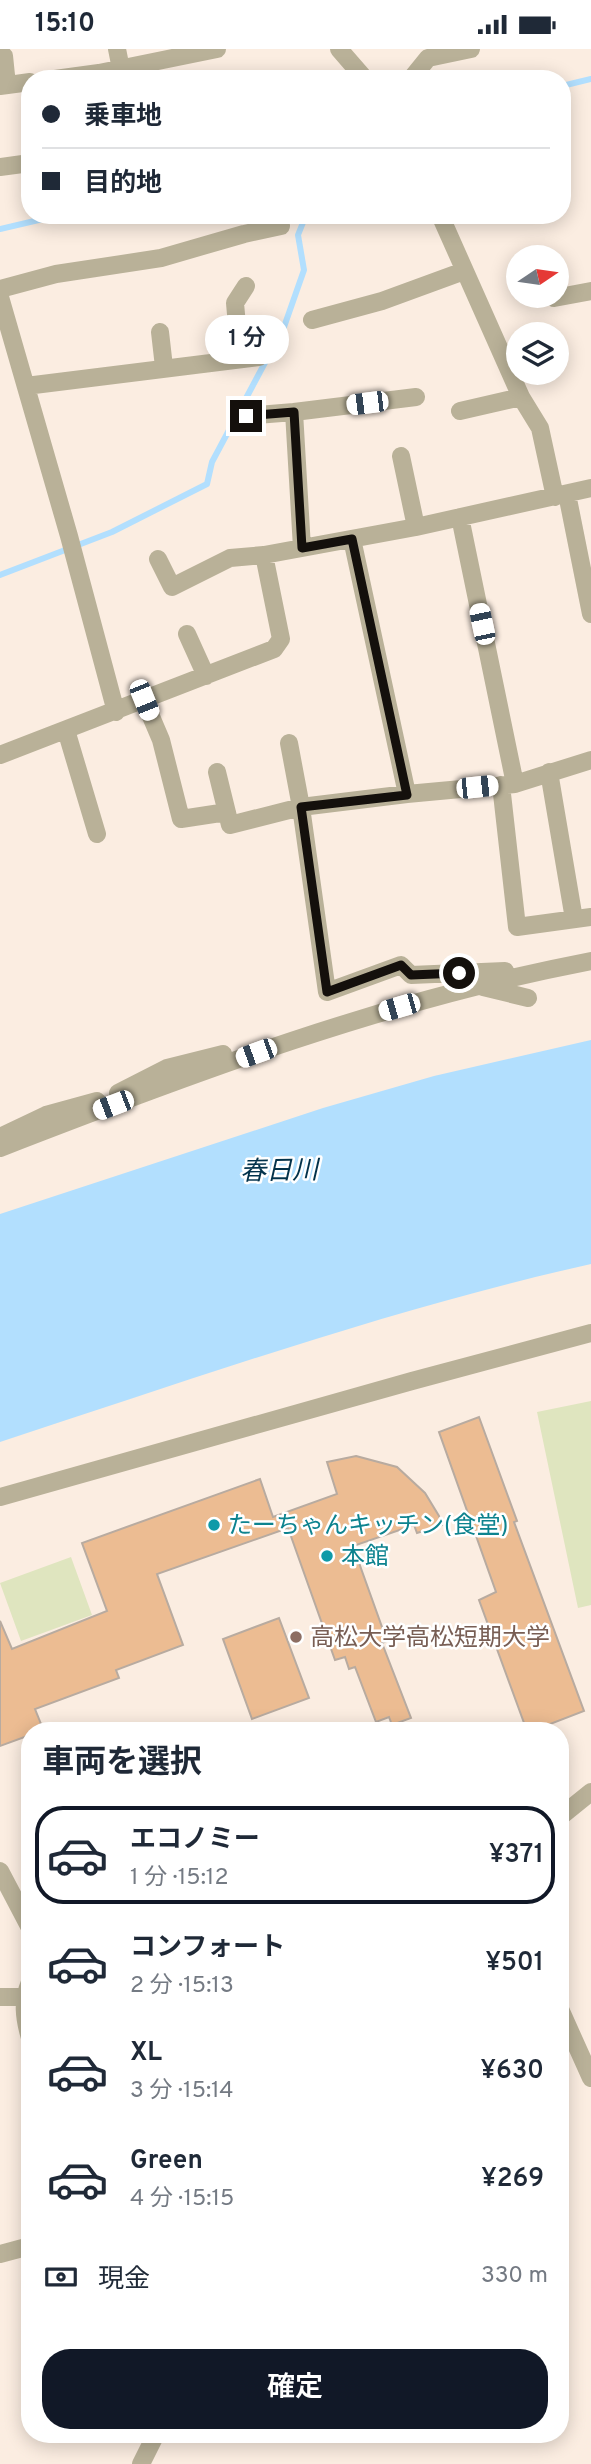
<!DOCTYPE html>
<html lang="ja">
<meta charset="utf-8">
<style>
body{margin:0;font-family:Overpass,"Noto Sans JP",sans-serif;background:#f2f2f3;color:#1f2937;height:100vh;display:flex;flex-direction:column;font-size:26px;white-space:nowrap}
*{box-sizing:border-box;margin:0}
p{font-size:23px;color:#747a83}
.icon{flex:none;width:38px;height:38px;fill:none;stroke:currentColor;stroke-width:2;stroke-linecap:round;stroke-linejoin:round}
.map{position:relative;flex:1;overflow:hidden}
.details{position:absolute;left:21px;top:1673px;width:548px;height:721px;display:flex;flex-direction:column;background:#fff;border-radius:28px;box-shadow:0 4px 18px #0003}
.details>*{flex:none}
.guide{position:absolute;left:21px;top:21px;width:550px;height:154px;border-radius:28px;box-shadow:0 4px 18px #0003;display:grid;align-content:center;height:154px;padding:0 21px;background:#fff}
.needle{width:46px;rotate:77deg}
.tools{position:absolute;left:506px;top:196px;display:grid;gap:14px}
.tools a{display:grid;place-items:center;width:63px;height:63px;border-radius:50%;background:#fff;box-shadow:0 4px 18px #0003;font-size:35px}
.end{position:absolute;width:32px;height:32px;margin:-16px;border:9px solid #14100c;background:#fff;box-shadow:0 0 0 4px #fff}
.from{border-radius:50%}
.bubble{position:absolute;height:49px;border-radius:24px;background:#fff;box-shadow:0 4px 18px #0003;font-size:23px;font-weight:600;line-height:49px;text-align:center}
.car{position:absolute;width:21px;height:42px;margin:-21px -10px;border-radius:9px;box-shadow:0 0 5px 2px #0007;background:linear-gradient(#fff 24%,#345 0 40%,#fff 0 76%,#345 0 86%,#fff 0)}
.guide b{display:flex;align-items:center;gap:24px;height:66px;font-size:26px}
.guide b+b{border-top:2px solid #e0e1e3}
.guide i{width:18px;height:18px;background:#1f2937}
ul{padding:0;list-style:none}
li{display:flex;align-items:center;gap:21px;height:98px;margin:0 14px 10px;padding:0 7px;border:4px solid transparent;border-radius:28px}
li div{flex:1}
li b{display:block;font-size:26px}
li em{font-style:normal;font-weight:600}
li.active{border-color:#111827}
li>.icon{width:63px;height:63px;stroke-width:1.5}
h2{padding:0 21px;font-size:32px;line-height:84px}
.pay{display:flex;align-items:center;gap:18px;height:77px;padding:0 21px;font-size:26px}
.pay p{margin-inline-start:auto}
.primary-button{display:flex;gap:14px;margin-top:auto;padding:14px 21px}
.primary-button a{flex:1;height:80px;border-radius:28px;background:#111827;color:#fff;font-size:28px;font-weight:600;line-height:80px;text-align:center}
.status{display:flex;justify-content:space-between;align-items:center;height:49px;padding:0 35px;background:#fff;direction:ltr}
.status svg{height:19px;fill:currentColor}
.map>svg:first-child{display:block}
.green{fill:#dfe5bf}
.water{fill:#b2dffe}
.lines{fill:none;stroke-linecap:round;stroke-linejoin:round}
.stream{stroke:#b2dffe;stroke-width:6}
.building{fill:#ecbc92;stroke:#b8aba0;stroke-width:2}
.minor{stroke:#b9b198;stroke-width:18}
.route{stroke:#14100c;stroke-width:9}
.culture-dot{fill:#0f9aa8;stroke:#fff;stroke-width:2.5}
.education-dot{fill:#8d6e63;stroke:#fff;stroke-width:2.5}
.labels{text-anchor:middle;stroke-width:5;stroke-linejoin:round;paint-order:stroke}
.culture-label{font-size:24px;fill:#0d838f;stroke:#fff;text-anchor:start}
.education-label{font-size:24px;fill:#785e54;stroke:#fff;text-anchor:start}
.water-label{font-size:26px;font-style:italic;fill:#02324b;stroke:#fff}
</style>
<div class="status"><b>15:10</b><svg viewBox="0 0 49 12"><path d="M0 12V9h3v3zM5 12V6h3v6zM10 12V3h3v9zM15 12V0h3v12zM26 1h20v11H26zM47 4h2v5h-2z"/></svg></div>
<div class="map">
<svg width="591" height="2415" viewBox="0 0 591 2415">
<rect width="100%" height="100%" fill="#fbede1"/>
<path class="green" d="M 591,1352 L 591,1556 L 578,1559 L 537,1363 Z
M 71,1508 L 92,1566 L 21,1592 L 0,1534 Z"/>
<path class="water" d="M 591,991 L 591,1215 C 390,1260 196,1329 0,1393 L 0,1165 L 323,1059 L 434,1027 Z"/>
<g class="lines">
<path class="stream" d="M 562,37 L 591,30
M 0,180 L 60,166
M 0,526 L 112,483 L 207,435 L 212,413 L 284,278 L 304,221 L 298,186 L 306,166"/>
</g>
<path class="building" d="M 479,1368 L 517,1472 L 514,1473 L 584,1662 L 532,1682 L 527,1682 L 479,1551 L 496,1543 L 439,1383 Z
M 356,1407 L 397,1418 L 425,1444 L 439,1467 L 442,1476 L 417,1484 L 414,1476 L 353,1497 L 387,1592 L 382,1594 L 411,1669 L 392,1676 L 389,1668 L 376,1673 L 355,1618 L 349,1620 L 345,1608 L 335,1611 L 288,1479 L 157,1525 L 183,1596 L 116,1621 L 119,1629 L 35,1660 L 43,1680 L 30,1682 L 30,1686 L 0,1697 L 0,1572 L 12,1600 L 107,1562 L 82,1494 L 260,1430 L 273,1468 L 337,1445 L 327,1413 Z
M 279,1569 L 309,1649 L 252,1670 L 223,1590 Z"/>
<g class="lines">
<path class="minor" d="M 117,0 L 121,20
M 339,0 L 365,30
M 4,7 L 7,36
M 55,30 L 99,24 L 217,0
M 411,30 L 428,9 L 471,0
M 0,37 L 30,33
M 0,118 L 30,114
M 440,166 L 521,348 L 540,379 L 555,448
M 0,240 L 56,225 L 161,209 L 244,185 L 281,177
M 0,248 L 69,487 L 116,663
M 554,249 L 591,242
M 312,271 L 382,252 L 464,222
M 160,283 L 164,318
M 240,310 L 235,254 L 246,237
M 26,337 L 259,308
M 460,362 L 521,348
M 246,367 L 294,363
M 401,407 L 416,478
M 567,445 L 591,565
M 460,468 L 515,735 L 591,711
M 352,490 L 407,745 L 515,735
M 302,499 L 294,363 L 416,348
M 158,510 L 172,538 L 230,509 L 264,506 L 416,478 L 591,439
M 187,585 L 206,627
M 144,651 L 161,691 L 181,770 L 227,763
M 66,681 L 97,785
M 289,694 L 301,758 L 327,943 L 401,916 L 411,926 L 505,922
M 0,706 L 274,600 L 281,590 L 264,506
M 217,723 L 230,776 L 301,758 L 407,745
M 549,723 L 574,870
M 501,736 L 517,878 L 591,868
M 483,938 L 528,949
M 118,1044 L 167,1019 L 223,1005
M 0,1088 L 46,1066 L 97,1052
M 0,1099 C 193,1024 387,951 591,912
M 0,1448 L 412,1332 L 591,1284
M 560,1768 L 591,1743
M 0,1822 L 30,1879
M 30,1933 C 22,1952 24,1969 30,1989
M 0,1948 L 24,1948
M 560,1960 L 591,2029
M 0,2205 L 30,2197
M 141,2415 L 156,2385"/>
</g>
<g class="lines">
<path class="route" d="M 246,367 L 294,363 L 302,499 L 352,490 L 407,746 L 301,758 L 327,943 L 401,916 L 411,926 L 459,924"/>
</g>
<g class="culture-dot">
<circle cx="214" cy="1476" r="7"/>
<circle cx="327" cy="1507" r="7"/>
</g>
<circle class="education-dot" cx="296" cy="1588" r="7"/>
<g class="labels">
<g class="culture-label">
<text x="228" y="1484">たーちゃんキッチン(食堂)</text>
<text x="341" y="1515">本館</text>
</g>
<g class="education-label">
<text x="310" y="1596">高松大学·高松短期大学</text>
</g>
<g class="water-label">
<text transform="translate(279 1121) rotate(-1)" y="9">春日川</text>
</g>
</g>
</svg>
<div class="tools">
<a><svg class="needle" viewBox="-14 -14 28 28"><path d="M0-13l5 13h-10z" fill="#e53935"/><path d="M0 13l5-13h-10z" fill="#747a83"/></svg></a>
<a><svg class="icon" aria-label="layers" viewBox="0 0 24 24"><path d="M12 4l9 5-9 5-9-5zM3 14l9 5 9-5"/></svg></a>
</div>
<i class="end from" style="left:459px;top:924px"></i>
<i class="end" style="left:246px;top:367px"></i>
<div class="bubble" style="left:205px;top:266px;width:84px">1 分</div>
<i class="car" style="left:367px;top:354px;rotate:263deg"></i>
<i class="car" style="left:482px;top:575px;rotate:348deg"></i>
<i class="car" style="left:144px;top:651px;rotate:158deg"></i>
<i class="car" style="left:477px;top:738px;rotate:84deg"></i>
<i class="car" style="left:399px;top:958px;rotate:254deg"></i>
<i class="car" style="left:256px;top:1004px;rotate:250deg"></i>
<i class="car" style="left:113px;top:1056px;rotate:249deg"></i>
<div class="guide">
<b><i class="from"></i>乗車地</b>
<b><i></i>目的地</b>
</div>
<section class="details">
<h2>車両を選択</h2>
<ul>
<li class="active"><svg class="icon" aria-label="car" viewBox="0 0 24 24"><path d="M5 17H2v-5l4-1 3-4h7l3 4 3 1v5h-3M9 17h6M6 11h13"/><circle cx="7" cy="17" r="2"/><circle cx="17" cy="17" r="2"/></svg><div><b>エコノミー</b><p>1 分 · 15:12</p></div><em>¥371</em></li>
<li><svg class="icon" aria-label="car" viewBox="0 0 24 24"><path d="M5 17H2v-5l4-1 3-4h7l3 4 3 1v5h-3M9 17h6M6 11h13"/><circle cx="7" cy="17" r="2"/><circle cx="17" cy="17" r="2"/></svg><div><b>コンフォート</b><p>2 分 · 15:13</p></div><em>¥501</em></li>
<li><svg class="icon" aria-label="car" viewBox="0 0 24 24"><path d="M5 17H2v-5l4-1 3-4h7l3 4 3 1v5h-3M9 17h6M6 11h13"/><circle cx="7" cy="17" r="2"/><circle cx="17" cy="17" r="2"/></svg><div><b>XL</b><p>3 分 · 15:14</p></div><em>¥630</em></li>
<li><svg class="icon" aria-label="car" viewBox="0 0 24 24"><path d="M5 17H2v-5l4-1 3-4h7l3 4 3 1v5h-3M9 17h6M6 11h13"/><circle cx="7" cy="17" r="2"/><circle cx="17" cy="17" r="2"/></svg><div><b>Green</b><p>4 分 · 15:15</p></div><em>¥269</em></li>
</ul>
<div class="pay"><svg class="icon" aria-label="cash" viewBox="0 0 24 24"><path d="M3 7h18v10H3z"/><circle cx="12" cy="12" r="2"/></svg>現金<p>330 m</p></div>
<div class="primary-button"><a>確定</a></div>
</section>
</div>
